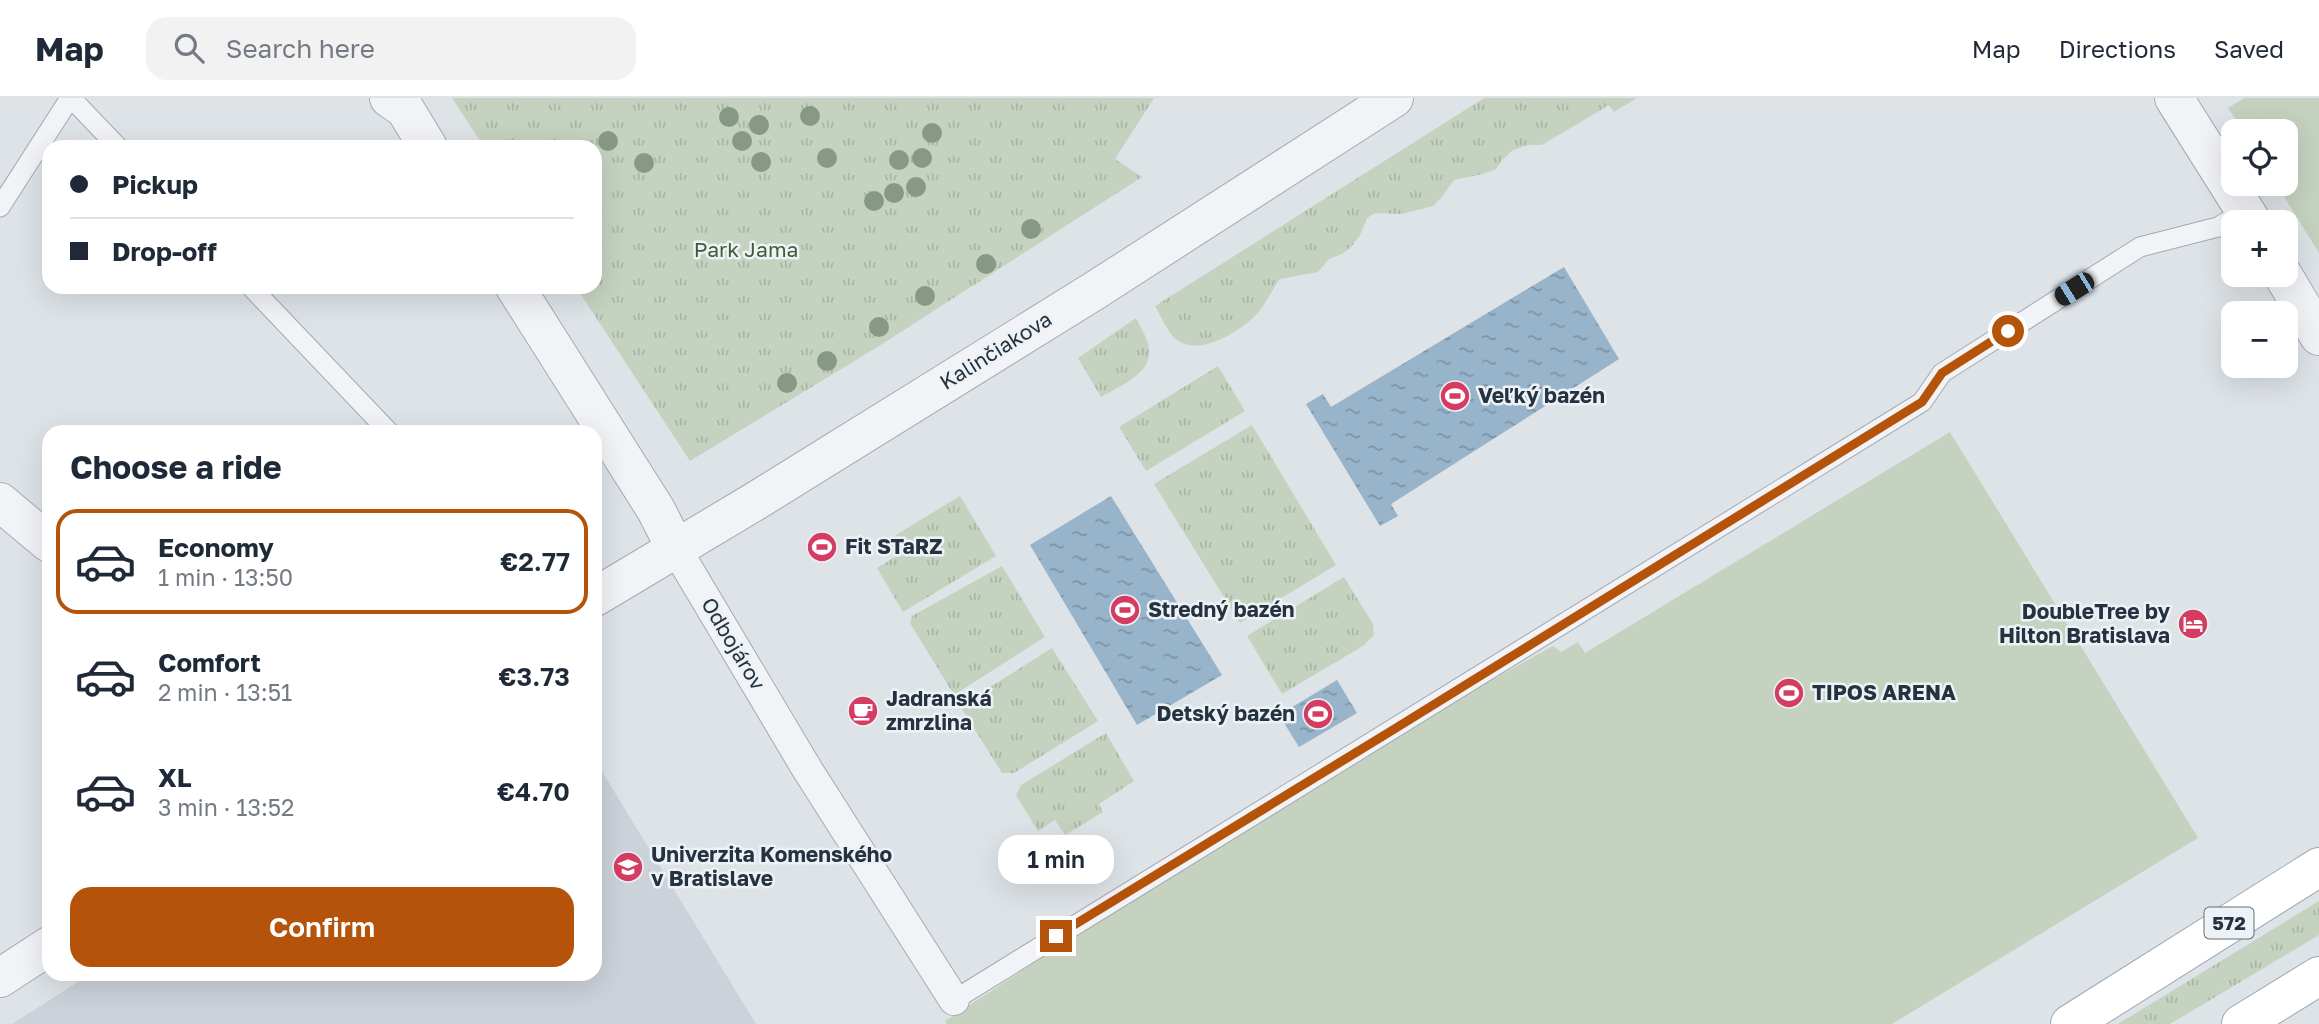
<!DOCTYPE html>
<meta charset="utf-8">
<style>
body{margin:0;font-family:"Golos Text",sans-serif;background:#f2f2f3;color:#1f2937;height:100vh;display:flex;flex-direction:column;font-size:26px;white-space:nowrap}
*{box-sizing:border-box;margin:0}
p{font-size:23px;color:#747a83}
.icon{flex:none;width:38px;height:38px;fill:none;stroke:currentColor;stroke-width:2;stroke-linecap:round;stroke-linejoin:round}
.map{position:relative;flex:1;overflow:hidden}
.sheet{position:absolute;left:42px;top:327px;width:560px;height:556px;display:flex;flex-direction:column;background:#fff;border-radius:21px;box-shadow:0 7px 28px #0002}
.sheet>*{flex:none}
.hud{position:absolute;left:42px;top:42px;width:560px;height:154px;border-radius:21px;box-shadow:0 7px 28px #0002;display:grid;align-content:center;height:154px;padding:0 28px;background:#fff}
.buttons{position:absolute;left:2221px;top:21px;display:grid;gap:14px}
.buttons a{display:grid;place-items:center;width:77px;height:77px;border-radius:14px;background:#fff;box-shadow:0 7px 28px #0002;font-size:35px}
.end{position:absolute;width:32px;height:32px;margin:-16px;border:9px solid #b45309;background:#fff;box-shadow:0 0 0 4px #fff}
.from{border-radius:50%}
.bubble{position:absolute;height:49px;border-radius:21px;background:#fff;box-shadow:0 7px 28px #0002;font-size:23px;font-weight:600;line-height:49px;text-align:center}
.car{position:absolute;width:21px;height:42px;margin:-21px -10px;border-radius:9px;box-shadow:0 0 5px 2px #0007;background:linear-gradient(#222 24%,#8ab4d8 0 40%,#222 0 76%,#8ab4d8 0 86%,#222 0)}
.hud b{display:flex;align-items:center;gap:24px;height:66px;font-size:26px}
.hud b+b{border-top:2px solid #e0e1e3}
.hud i{width:18px;height:18px;background:#1f2937}
ul{padding:0;list-style:none}
li{display:flex;align-items:center;gap:21px;height:105px;margin:0 14px 10px;padding:0 14px;border:4px solid transparent;border-radius:21px}
li div{flex:1}
li b{display:block;font-size:26px}
li em{font-style:normal;font-weight:600}
li.selected{border-color:#b45309}
li>.icon{width:63px;height:63px;stroke-width:1.5}
h2{padding:0 28px;font-size:32px;line-height:84px}
.action{display:flex;gap:14px;margin-top:auto;padding:14px 28px}
.action a{flex:1;height:80px;border-radius:21px;background:#b45309;color:#fff;font-size:28px;font-weight:600;line-height:80px;text-align:center}
header{display:flex;align-items:center;gap:42px;box-sizing:border-box;height:98px;padding:0 35px;background:#fff;border-bottom:2px solid #e0e1e3}
header strong{font-size:33px}
nav{display:flex;gap:38px;margin-inline-start:auto;font-size:24px}
.search{width:490px;height:63px;background:#f2f2f3;display:flex;align-items:center;gap:18px;box-sizing:border-box;padding:0 24px;border-radius:21px;color:#747a83;font-size:26px}
.map>svg:first-child{display:block}
.built{fill:#ccd2da}
.grass{fill:url(#grass-tufts)}
.garden{fill:#c5d2bf}
.water{fill:url(#water-ripples)}
.lines{fill:none;stroke-linecap:round;stroke-linejoin:round}
.service-casing{stroke:#a3aab2;stroke-width:21}
.pedestrian-casing{stroke:#a3aab2;stroke-width:32}
.minor-casing{stroke:#a3aab2;stroke-width:40}
.primary-casing{stroke:#9da8b4;stroke-width:40}
.service{stroke:#f1f3f6;stroke-width:19}
.pedestrian{stroke:#f1f3f6;stroke-width:30}
.minor{stroke:#f1f3f6;stroke-width:38}
.primary{stroke:#fff;stroke-width:38}
.tree{fill:#879984}
.route{stroke:#b45309;stroke-width:9}
.labels{text-anchor:middle;stroke-width:5;stroke-linejoin:round;paint-order:stroke}
.shield{fill:#edf2f6;stroke:#626c77;stroke-width:2}
.shield-label{font-size:19px;font-weight:bold;fill:#263240}
.park-label{font-size:21px;fill:#3f5c33;stroke:#edf2f6}
.street-label{font-size:21px;fill:#263240;stroke:#edf2f6}
.poi-label{font-size:21px;font-weight:bold;fill:#263240;stroke:#edf2f6;text-anchor:start}
</style>
<header>
<strong>Map</strong>
<div class="search"><svg class="icon" aria-label="search" viewBox="0 0 24 24"><circle cx="10" cy="10" r="6"/><path d="M15 15l6 6"/></svg>Search here</div>
<nav><a>Map</a><a>Directions</a><a>Saved</a></nav>
</header>
<div class="map">
<svg width="2319" height="926" viewBox="0 0 2319 926">
<defs>
<pattern id="grass-tufts" width="24" height="20" patternUnits="userSpaceOnUse" patternTransform="scale(1.75)"><rect width="24" height="20" fill="#c5d2bf"/><path d="M3 7l-1-3M5 7V3M7 7l1-3M15 17l-1-3M17 17v-4M19 17l1-3" fill="none" stroke="#a9b5a5"/></pattern>
<pattern id="water-ripples" width="26" height="14" patternUnits="userSpaceOnUse" patternTransform="scale(1.75)"><rect width="26" height="14" fill="#97b4ca"/><path d="M2 4q2-2 4 0t4 0M15 11q2-2 4 0t4 0" fill="none" stroke="#7b93a5"/></pattern>
</defs>
<rect width="100%" height="100%" fill="#dee3e8"/>
<path class="built" d="M 595,662 L 756,926 L 12,926 L 89,877 L 595,877 Z"/>
<path class="grass" d="M 452,0 L 1154,0 L 1115,61 L 1142,79 L 879,248 L 690,363 L 576,189 L 595,189 L 595,49 L 484,49 Z
M 1484,0 L 1637,0 L 1614,14 L 1609,7 L 1542,47 L 1528,47 L 1513,52 L 1502,62 L 1496,71 L 1483,76 L 1454,82 L 1441,100 L 1433,108 L 1402,116 L 1375,115 L 1367,120 L 1360,137 L 1351,149 L 1342,156 L 1329,161 L 1318,174 L 1280,181 C 1272,192 1264,209 1255,218 C 1239,234 1197,260 1176,241 C 1167,234 1161,218 1155,208 Z
M 1136,220 C 1141,230 1148,241 1149,251 C 1152,276 1119,288 1101,299 L 1078,260 Z
M 1218,268 L 1245,313 L 1146,373 L 1119,329 Z
M 1252,327 L 1336,467 L 1240,525 L 1154,386 Z
M 960,398 L 996,458 L 903,514 L 877,470 L 895,459 L 886,443 Z
M 1002,468 L 1045,539 L 954,597 L 910,525 L 912,518 Z
M 1344,479 L 1373,526 L 1374,537 L 1363,548 L 1282,596 L 1247,538 Z
M 1052,550 L 1098,623 L 1014,675 L 1002,675 L 960,608 Z
M 1106,635 L 1134,683 L 1099,706 L 1103,714 L 1065,737 L 1055,722 L 1038,733 L 1016,697 L 1021,687 Z
M 2319,803 L 2319,837 L 2170,926 L 2118,926 Z"/>
<path class="garden" d="M 2244,0 L 2319,0 L 2319,155 L 2276,86 L 2286,86 L 2286,33 L 2243,33 L 2228,10 Z
M 1950,334 L 2198,740 L 1892,926 L 947,926 L 945,923 L 1128,804 L 1398,634 L 1553,548 L 1561,554 L 1578,544 L 1585,555 Z"/>
<path class="water" d="M 1564,169 L 1619,261 L 1391,406 L 1398,418 L 1380,428 L 1306,306 L 1323,296 L 1331,309 Z
M 1111,398 L 1222,577 L 1137,627 L 1030,447 Z
M 1337,582 L 1357,615 L 1299,649 L 1279,617 Z"/>
<g class="lines">
<g class="service-casing">
<path id="service" d="M 71,0 L 118,49
M 0,109 L 70,0
M 251,189 L 389,334
M 954,902 L 1922,304 L 1942,275 L 2140,149 L 2218,129 L 2245,113"/>
</g>
<g class="pedestrian-casing">
<path id="pedestrian" d="M 676,451 L 807,671 L 954,902"/>
</g>
<g class="minor-casing">
<path id="minor" d="M 389,0 L 405,11 L 428,49
M 2174,0 L 2252,124
M 2283,177 L 2319,238
M 515,189 L 656,412 L 676,451
M 0,404 L 49,445
M 595,499 L 754,404 L 1094,193 L 1394,0
M 0,880 L 49,848"/>
</g>
<g class="primary-casing">
<path id="primary" d="M 2070,926 L 2319,769
M 2241,926 L 2319,878"/>
</g>
<use href="#service" class="service"/>
<use href="#pedestrian" class="pedestrian"/>
<use href="#minor" class="minor"/>
<use href="#primary" class="primary"/>
</g>
<g class="tree">
<circle cx="810" cy="18" r="10"/>
<circle cx="729" cy="19" r="10"/>
<circle cx="759" cy="27" r="10"/>
<circle cx="932" cy="35" r="10"/>
<circle cx="608" cy="43" r="10"/>
<circle cx="742" cy="43" r="10"/>
<circle cx="827" cy="60" r="10"/>
<circle cx="922" cy="60" r="10"/>
<circle cx="899" cy="62" r="10"/>
<circle cx="761" cy="64" r="10"/>
<circle cx="644" cy="65" r="10"/>
<circle cx="916" cy="89" r="10"/>
<circle cx="894" cy="95" r="10"/>
<circle cx="874" cy="103" r="10"/>
<circle cx="1031" cy="131" r="10"/>
<circle cx="986" cy="166" r="10"/>
<circle cx="925" cy="198" r="10"/>
<circle cx="879" cy="229" r="10"/>
<circle cx="827" cy="263" r="10"/>
<circle cx="787" cy="285" r="10"/>
</g>
<g class="lines">
<path class="route" d="M 1056,838 L 1396,630 L 1922,304 L 1942,275 L 2008,233"/>
</g>
<defs>
<g id="stadium-disc" transform="scale(1.575)"><circle r="9.5" fill="#d43d61" stroke="#edf2f6"/><path d="M0-5a6.5 5 0 1 0 0 10a6.5 5 0 1 0 0-10ZM-3.5-1.8h7v3.6h-7Z" fill="#fff"/></g>
<g id="hotel-disc" transform="scale(1.575)"><circle r="9.5" fill="#d43d61" stroke="#edf2f6"/><path d="M-6-4.5h1.5V1H6V5H4.5V3h-9V5H-6ZM-4 0a1.8 1.8 0 1 1 3.6 0ZM.5 0V-2.5h3Q6-2.5 6 0Z" fill="#fff"/></g>
<g id="cafe-disc" transform="scale(1.575)"><circle r="9.5" fill="#d43d61" stroke="#edf2f6"/><path d="M-5.5-4.5H6V0H3Q3 3.5 0 3.5H-2.5Q-5.5 3.5-5.5 0ZM3-3.2v2h1.7v-2ZM-6 4.5H4V6H-6Z" fill="#fff"/></g>
<g id="university-disc" transform="scale(1.575)"><circle r="9.5" fill="#d43d61" stroke="#edf2f6"/><path d="M0-5L7-2L0 1L-7-2ZM-4 1L0 2.5L4 1V4Q0 6-4 4Z" fill="#fff"/></g>
</defs>
<g fill-rule="evenodd">
<use href="#stadium-disc" x="1455" y="298"/>
<use href="#stadium-disc" x="822" y="449"/>
<use href="#stadium-disc" x="1125" y="512"/>
<use href="#hotel-disc" x="2193" y="526"/>
<use href="#stadium-disc" x="1789" y="595"/>
<use href="#cafe-disc" x="863" y="613"/>
<use href="#stadium-disc" x="1318" y="616"/>
<use href="#university-disc" x="628" y="769"/>
</g>
<g class="labels">
<rect class="shield" x="2204.5" y="809.5" width="49" height="31" rx="5"/>
<g class="shield-label">
<text x="2229" y="832">572</text>
</g>
<g class="park-label">
<text x="746" y="159">Park Jama</text>
</g>
<g class="street-label">
<text transform="translate(996 253) rotate(-32)" y="7">Kalinčiakova</text>
<text transform="translate(733 546) rotate(59)" y="7">Odbojárov</text>
</g>
<g class="poi-label">
<text x="1478" y="305">Veľký bazén</text>
<text x="845" y="456">Fit STaRZ</text>
<text x="1148" y="519">Stredný bazén</text>
<text x="2170" y="521" text-anchor="end">DoubleTree by<tspan x="2170" dy="24">Hilton Bratislava</tspan></text>
<text x="1812" y="602">TIPOS ARENA</text>
<text x="886" y="608">Jadranská<tspan x="886" dy="24">zmrzlina</tspan></text>
<text x="1295" y="623" text-anchor="end">Detský bazén</text>
<text x="651" y="764">Univerzita Komenského<tspan x="651" dy="24">v Bratislave</tspan></text>
</g>
</g>
</svg>
<div class="buttons">
<a><svg class="icon" aria-label="locate" viewBox="0 0 24 24"><circle cx="12" cy="12" r="6"/><path d="M12 2v4M12 18v4M2 12h4M18 12h4"/></svg></a>
<a>+</a>
<a>−</a>
</div>
<i class="end from" style="left:2008px;top:233px"></i>
<i class="end" style="left:1056px;top:838px"></i>
<div class="bubble" style="left:998px;top:737px;width:116px">1 min</div>
<i class="car" style="left:2074px;top:191px;rotate:238deg"></i>
<div class="hud">
<b><i class="from"></i>Pickup</b>
<b><i></i>Drop-off</b>
</div>
<section class="sheet">
<h2>Choose a ride</h2>
<ul>
<li class="selected"><svg class="icon" aria-label="car" viewBox="0 0 24 24"><path d="M5 17H2v-5l4-1 3-4h7l3 4 3 1v5h-3M9 17h6M6 11h13"/><circle cx="7" cy="17" r="2"/><circle cx="17" cy="17" r="2"/></svg><div><b>Economy</b><p>1 min · 13:50</p></div><em>€2.77</em></li>
<li><svg class="icon" aria-label="car" viewBox="0 0 24 24"><path d="M5 17H2v-5l4-1 3-4h7l3 4 3 1v5h-3M9 17h6M6 11h13"/><circle cx="7" cy="17" r="2"/><circle cx="17" cy="17" r="2"/></svg><div><b>Comfort</b><p>2 min · 13:51</p></div><em>€3.73</em></li>
<li><svg class="icon" aria-label="car" viewBox="0 0 24 24"><path d="M5 17H2v-5l4-1 3-4h7l3 4 3 1v5h-3M9 17h6M6 11h13"/><circle cx="7" cy="17" r="2"/><circle cx="17" cy="17" r="2"/></svg><div><b>XL</b><p>3 min · 13:52</p></div><em>€4.70</em></li>
</ul>
<div class="action"><a>Confirm</a></div>
</section>
</div>
